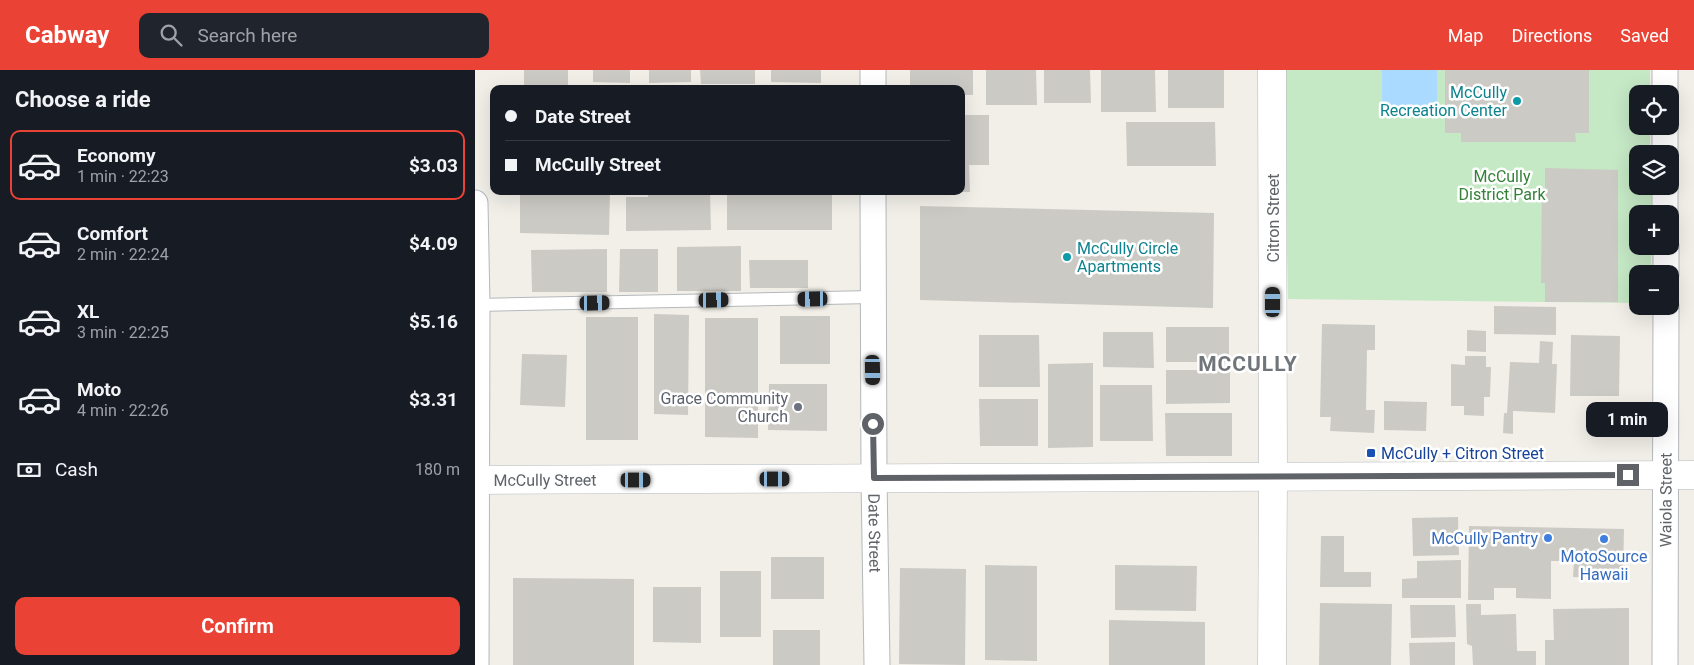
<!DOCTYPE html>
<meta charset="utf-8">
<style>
body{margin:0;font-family:Roboto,sans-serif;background:#20242c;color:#f1f3f6;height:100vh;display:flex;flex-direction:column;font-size:19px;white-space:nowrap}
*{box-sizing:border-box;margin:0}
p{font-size:16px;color:#9ea1a6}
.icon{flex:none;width:28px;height:28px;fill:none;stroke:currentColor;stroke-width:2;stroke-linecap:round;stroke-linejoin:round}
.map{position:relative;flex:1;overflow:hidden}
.drawer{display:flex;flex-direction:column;background:#171b24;width:475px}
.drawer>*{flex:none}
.top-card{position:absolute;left:15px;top:15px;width:475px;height:110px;border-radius:10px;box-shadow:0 5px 20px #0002;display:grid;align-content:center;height:110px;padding:0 15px;background:#171b24}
.tools{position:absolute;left:1154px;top:15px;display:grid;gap:10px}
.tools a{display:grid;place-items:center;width:50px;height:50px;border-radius:10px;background:#171b24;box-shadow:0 5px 20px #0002;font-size:25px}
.end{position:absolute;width:22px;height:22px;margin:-11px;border:6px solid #5f6368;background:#fff;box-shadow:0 0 0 2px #fff}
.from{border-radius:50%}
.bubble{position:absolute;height:35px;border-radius:10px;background:#171b24;box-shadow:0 5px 20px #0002;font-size:16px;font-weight:700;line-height:35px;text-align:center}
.car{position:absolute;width:15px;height:30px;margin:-15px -8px;border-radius:6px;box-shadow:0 0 4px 1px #0007;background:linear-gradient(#222 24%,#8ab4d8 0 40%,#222 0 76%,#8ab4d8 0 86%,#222 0)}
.top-card b{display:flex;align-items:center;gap:18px;height:48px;font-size:19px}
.top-card b+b{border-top:1px solid #363941}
.top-card i{width:12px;height:12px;background:#f1f3f6}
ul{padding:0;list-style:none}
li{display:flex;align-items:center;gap:15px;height:70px;margin:0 10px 8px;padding:0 5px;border:2px solid transparent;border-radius:10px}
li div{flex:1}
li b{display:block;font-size:19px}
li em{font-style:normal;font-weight:700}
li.current{border-color:#ea4335}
li>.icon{width:45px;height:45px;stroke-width:1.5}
h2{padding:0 15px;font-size:22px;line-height:60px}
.pay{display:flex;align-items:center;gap:12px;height:55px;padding:0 15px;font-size:19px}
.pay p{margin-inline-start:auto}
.button{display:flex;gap:10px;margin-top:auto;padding:10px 15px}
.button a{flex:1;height:58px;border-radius:10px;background:#ea4335;color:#fff;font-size:20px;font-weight:700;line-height:58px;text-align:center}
header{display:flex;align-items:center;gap:30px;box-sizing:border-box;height:70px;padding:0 25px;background:#ea4335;color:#fff}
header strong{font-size:24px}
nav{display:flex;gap:28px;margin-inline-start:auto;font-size:18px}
.search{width:350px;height:45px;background:#20242c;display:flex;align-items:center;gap:12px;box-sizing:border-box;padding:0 18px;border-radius:10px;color:#9ea1a6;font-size:19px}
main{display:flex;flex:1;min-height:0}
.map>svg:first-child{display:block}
.green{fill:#c5e8c5}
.water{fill:#aadaff}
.building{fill:#cccac5}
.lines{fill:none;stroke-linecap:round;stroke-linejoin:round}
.service-casing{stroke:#b5b8bc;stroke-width:14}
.minor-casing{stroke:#b5b8bc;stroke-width:27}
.tertiary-casing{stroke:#b5b8bc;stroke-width:29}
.secondary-casing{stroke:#b6babf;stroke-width:29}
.service{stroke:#fff;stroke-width:12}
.minor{stroke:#fff;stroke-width:25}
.tertiary{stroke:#fff;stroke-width:28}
.secondary{stroke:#fff;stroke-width:28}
.route{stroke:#5f6368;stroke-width:6}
.culture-dot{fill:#0f9aa8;stroke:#fff;stroke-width:2}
.worship-dot{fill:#6b7280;stroke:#fff;stroke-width:2}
.transit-dot{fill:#1a4fb4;stroke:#fff;stroke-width:2}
.shop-dot{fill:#3f7fe0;stroke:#fff;stroke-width:2}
.labels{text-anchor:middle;stroke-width:5;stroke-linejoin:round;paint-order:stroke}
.culture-label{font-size:16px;fill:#0d838f;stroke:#fff;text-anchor:end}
.park-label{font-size:16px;fill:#348238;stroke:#fff}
.street-label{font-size:16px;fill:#5f6368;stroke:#fff}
.worship-label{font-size:16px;fill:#5b616d;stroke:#fff;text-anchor:end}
.transit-label{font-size:16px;fill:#164399;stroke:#fff;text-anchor:start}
.shop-label{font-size:16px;fill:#366cbe;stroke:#fff;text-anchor:end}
.district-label{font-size:21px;font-weight:bold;letter-spacing:1px;fill:#70757a;stroke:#fff}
</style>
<header>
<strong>Cabway</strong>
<div class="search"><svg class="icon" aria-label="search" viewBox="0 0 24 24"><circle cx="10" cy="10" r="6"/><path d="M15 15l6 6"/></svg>Search here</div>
<nav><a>Map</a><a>Directions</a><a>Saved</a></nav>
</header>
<main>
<section class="drawer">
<h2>Choose a ride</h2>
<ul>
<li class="current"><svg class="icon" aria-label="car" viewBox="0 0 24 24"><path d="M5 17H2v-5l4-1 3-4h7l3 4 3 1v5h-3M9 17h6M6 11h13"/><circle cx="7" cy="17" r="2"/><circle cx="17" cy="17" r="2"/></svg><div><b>Economy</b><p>1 min · 22:23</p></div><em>$3.03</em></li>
<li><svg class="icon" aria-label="car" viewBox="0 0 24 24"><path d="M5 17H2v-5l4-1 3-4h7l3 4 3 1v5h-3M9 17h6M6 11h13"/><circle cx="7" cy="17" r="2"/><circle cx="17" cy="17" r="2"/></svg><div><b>Comfort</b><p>2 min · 22:24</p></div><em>$4.09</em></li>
<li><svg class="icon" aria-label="car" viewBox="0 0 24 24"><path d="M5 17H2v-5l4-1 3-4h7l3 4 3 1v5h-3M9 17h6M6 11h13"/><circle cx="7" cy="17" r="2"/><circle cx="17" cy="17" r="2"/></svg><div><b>XL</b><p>3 min · 22:25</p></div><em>$5.16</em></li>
<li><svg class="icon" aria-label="car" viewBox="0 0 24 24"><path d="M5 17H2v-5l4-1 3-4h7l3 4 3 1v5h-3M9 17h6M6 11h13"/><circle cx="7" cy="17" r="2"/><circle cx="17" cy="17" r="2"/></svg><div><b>Moto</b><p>4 min · 22:26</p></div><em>$3.31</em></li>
</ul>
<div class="pay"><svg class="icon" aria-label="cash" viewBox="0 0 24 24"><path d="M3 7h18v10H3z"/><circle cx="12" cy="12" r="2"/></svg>Cash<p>180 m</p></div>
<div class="button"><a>Confirm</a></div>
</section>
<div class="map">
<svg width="1219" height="595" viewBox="0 0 1219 595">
<rect width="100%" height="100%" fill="#f1efe8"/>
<path class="green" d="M 808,0 L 1175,0 L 1175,24 L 1162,24 L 1162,56 L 1175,56 L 1175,84 L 1162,84 L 1162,116 L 1176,116 L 1176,144 L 1162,144 L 1162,176 L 1176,176 L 1176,204 L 1162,204 L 1162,233 L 813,229 Z"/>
<path class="water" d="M 907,0 L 962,0 L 962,46 L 907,45 Z"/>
<path class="building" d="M 49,0 L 93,0 L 93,15 L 49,16 Z
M 118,0 L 155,0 L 155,13 L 118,12 Z
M 174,0 L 216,0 L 216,12 L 174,13 Z
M 225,0 L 280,0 L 280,14 L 226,14 Z
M 296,0 L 346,0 L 346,13 L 296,12 Z
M 435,0 L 498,0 L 498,25 L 486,25 L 486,19 L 435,19 Z
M 511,0 L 561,0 L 562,35 L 511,35 Z
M 569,0 L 615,0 L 616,33 L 569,33 Z
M 626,0 L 680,0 L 681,42 L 626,42 Z
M 693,0 L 749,0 L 749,38 L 693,38 Z
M 970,0 L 1114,0 L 1114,63 L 1100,63 L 1101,72 L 986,72 L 986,63 L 970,63 Z
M 486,45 L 514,45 L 514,95 L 494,95 L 495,122 L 486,122 Z
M 651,52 L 740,52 L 741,96 L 652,96 Z
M 1070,98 L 1143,100 L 1143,232 L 1070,232 L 1070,213 L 1066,213 L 1067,121 L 1070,121 Z
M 45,121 L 135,121 L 134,165 L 45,163 Z
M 173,121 L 235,121 L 236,160 L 151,161 L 151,127 L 173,127 Z
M 252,121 L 357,121 L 357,160 L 252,160 Z
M 445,136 L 739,143 L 738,238 L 445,230 Z
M 266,176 L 266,221 L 202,221 L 202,177 Z
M 132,179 L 132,222 L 57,222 L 56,180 Z
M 145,179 L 183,179 L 183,222 L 144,222 Z
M 274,190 L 333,190 L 333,218 L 275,218 Z
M 1019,236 L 1081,237 L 1081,265 L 1019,264 Z
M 179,244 L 214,245 L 213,345 L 179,344 Z
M 305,246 L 355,246 L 355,294 L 305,294 Z
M 111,247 L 163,247 L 163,370 L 111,370 Z
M 230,248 L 283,248 L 283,368 L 230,367 Z
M 847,254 L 900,255 L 900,280 L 892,280 L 891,340 L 900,340 L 899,363 L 855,361 L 856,347 L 845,347 Z
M 691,257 L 754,257 L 754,292 L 691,292 Z
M 992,260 L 1011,261 L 1011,282 L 992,281 Z
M 628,262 L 678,262 L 679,298 L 628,297 Z
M 504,265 L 564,265 L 565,317 L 504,317 Z
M 1096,265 L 1145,266 L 1144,326 L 1095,326 Z
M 1065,271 L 1078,272 L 1077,294 L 1082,294 L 1080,343 L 1038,341 L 1038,364 L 1028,363 L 1029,343 L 1032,343 L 1035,292 L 1064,293 Z
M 47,284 L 92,285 L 90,337 L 45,335 Z
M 990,286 L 1011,286 L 1011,297 L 1016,297 L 1015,327 L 1009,327 L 1009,346 L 989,345 L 989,336 L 976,336 L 976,294 L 990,295 Z
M 618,293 L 618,377 L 573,378 L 573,294 Z
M 691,300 L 755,300 L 755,333 L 691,334 Z
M 294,314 L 352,314 L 352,361 L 293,360 Z
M 625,315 L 677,315 L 678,371 L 625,371 Z
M 504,329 L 563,329 L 563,376 L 505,376 Z
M 909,331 L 952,332 L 951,361 L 909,360 Z
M 690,343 L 757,343 L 757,386 L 691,386 Z
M 983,447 L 984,485 L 938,486 L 937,448 Z
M 994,456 L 1149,459 L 1148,508 L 1098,507 L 1099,491 L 1076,491 L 1076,529 L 1041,528 L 1041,518 L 1019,518 L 1019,530 L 993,530 Z
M 846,466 L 869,466 L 869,502 L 896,502 L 896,517 L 845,517 Z
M 296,487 L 349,487 L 349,529 L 296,529 Z
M 986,490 L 986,528 L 927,528 L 927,509 L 942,508 L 942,491 Z
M 510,495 L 562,496 L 562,591 L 510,590 Z
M 640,495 L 722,496 L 721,541 L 640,540 Z
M 425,498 L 491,499 L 490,595 L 424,594 Z
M 245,501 L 286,501 L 286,567 L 245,567 Z
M 38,508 L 159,509 L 159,595 L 38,595 Z
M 178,517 L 226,517 L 226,573 L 178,572 Z
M 845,533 L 917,534 L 916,595 L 844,595 Z
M 991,534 L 1006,534 L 1006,545 L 1041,544 L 1042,581 L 1061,581 L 1061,595 L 998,595 L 997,576 L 992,574 Z
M 935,535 L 980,535 L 981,567 L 936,568 Z
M 1154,538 L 1154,595 L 1070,595 L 1070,570 L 1079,570 L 1078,539 Z
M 634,550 L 730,552 L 730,595 L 634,595 Z
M 298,560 L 345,560 L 345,595 L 298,595 Z
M 980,572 L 980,595 L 935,595 L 934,573 Z"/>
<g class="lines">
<g class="service-casing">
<path id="service" d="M 2,235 L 397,227"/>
</g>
<g class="minor-casing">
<g id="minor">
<path d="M 1190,0 L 1190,24"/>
<path d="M 398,19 L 398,0"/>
<path d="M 1190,56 L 1190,84"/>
<path d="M 1190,116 L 1190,144"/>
<path id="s1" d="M 398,121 L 399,408 L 402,595"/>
<path d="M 0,133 L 2,235 L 1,595"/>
<path d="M 1191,176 L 1191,204"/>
<path id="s2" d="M 1190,595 L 1191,236"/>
</g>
</g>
<g class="tertiary-casing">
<path id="tertiary" d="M 797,595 L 798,407 L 797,0"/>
</g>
<g class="secondary-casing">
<g id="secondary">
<path id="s3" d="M 0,410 L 1219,405"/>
</g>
</g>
<use href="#service" class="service"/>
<use href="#minor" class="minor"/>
<use href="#tertiary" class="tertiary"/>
<use href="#secondary" class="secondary"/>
</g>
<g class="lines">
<path class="route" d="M 398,354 L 399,408 L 1153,405"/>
</g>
<g class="culture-dot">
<circle cx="1042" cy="31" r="5"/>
<circle cx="592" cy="187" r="5"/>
</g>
<circle class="worship-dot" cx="323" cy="337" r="5"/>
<rect class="transit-dot" x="891" y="378" width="10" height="10" rx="2.5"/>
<g class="shop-dot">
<circle cx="1073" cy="468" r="5"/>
<circle cx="1129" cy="469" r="5"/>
</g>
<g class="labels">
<g class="culture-label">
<text x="1032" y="28">McCully<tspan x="1032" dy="18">Recreation Center</tspan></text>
<text x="602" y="184" text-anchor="start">McCully Circle<tspan x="602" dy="18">Apartments</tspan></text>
</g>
<g class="park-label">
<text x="1027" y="112">McCully<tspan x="1027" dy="18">District Park</tspan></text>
</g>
<g class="street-label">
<text transform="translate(798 148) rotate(-90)" y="6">Citron Street</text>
<text dy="6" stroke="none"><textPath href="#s3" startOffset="70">McCully Street</textPath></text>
<text dy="6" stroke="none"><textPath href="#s2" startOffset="165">Waiola Street</textPath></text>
<text dy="6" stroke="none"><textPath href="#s1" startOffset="342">Date Street</textPath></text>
</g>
<g class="worship-label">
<text x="313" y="334">Grace Community<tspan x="313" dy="18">Church</tspan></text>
</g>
<g class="transit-label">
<text x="906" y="389">McCully + Citron Street</text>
</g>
<g class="shop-label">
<text x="1063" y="474">McCully Pantry</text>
<text x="1129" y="492" text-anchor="middle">MotoSource<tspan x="1129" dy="18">Hawaii</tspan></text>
</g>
<g class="district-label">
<text x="773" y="301">MCCULLY</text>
</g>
</g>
</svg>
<div class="tools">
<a><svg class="icon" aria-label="locate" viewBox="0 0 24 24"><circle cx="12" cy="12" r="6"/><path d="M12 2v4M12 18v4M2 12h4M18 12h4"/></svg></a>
<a><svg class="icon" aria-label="layers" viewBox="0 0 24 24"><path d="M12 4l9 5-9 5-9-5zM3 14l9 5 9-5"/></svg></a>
<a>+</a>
<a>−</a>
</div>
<i class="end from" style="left:398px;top:354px"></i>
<i class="end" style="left:1153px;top:405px"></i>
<div class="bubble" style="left:1111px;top:332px;width:82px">1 min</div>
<i class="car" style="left:338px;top:229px;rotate:269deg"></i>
<i class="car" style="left:239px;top:230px;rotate:89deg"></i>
<i class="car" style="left:798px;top:232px;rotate:0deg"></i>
<i class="car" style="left:120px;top:233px;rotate:89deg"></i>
<i class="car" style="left:398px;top:300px;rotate:179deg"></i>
<i class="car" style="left:300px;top:409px;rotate:90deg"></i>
<i class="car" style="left:161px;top:410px;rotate:90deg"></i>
<div class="top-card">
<b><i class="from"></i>Date Street</b>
<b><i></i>McCully Street</b>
</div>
</div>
</main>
